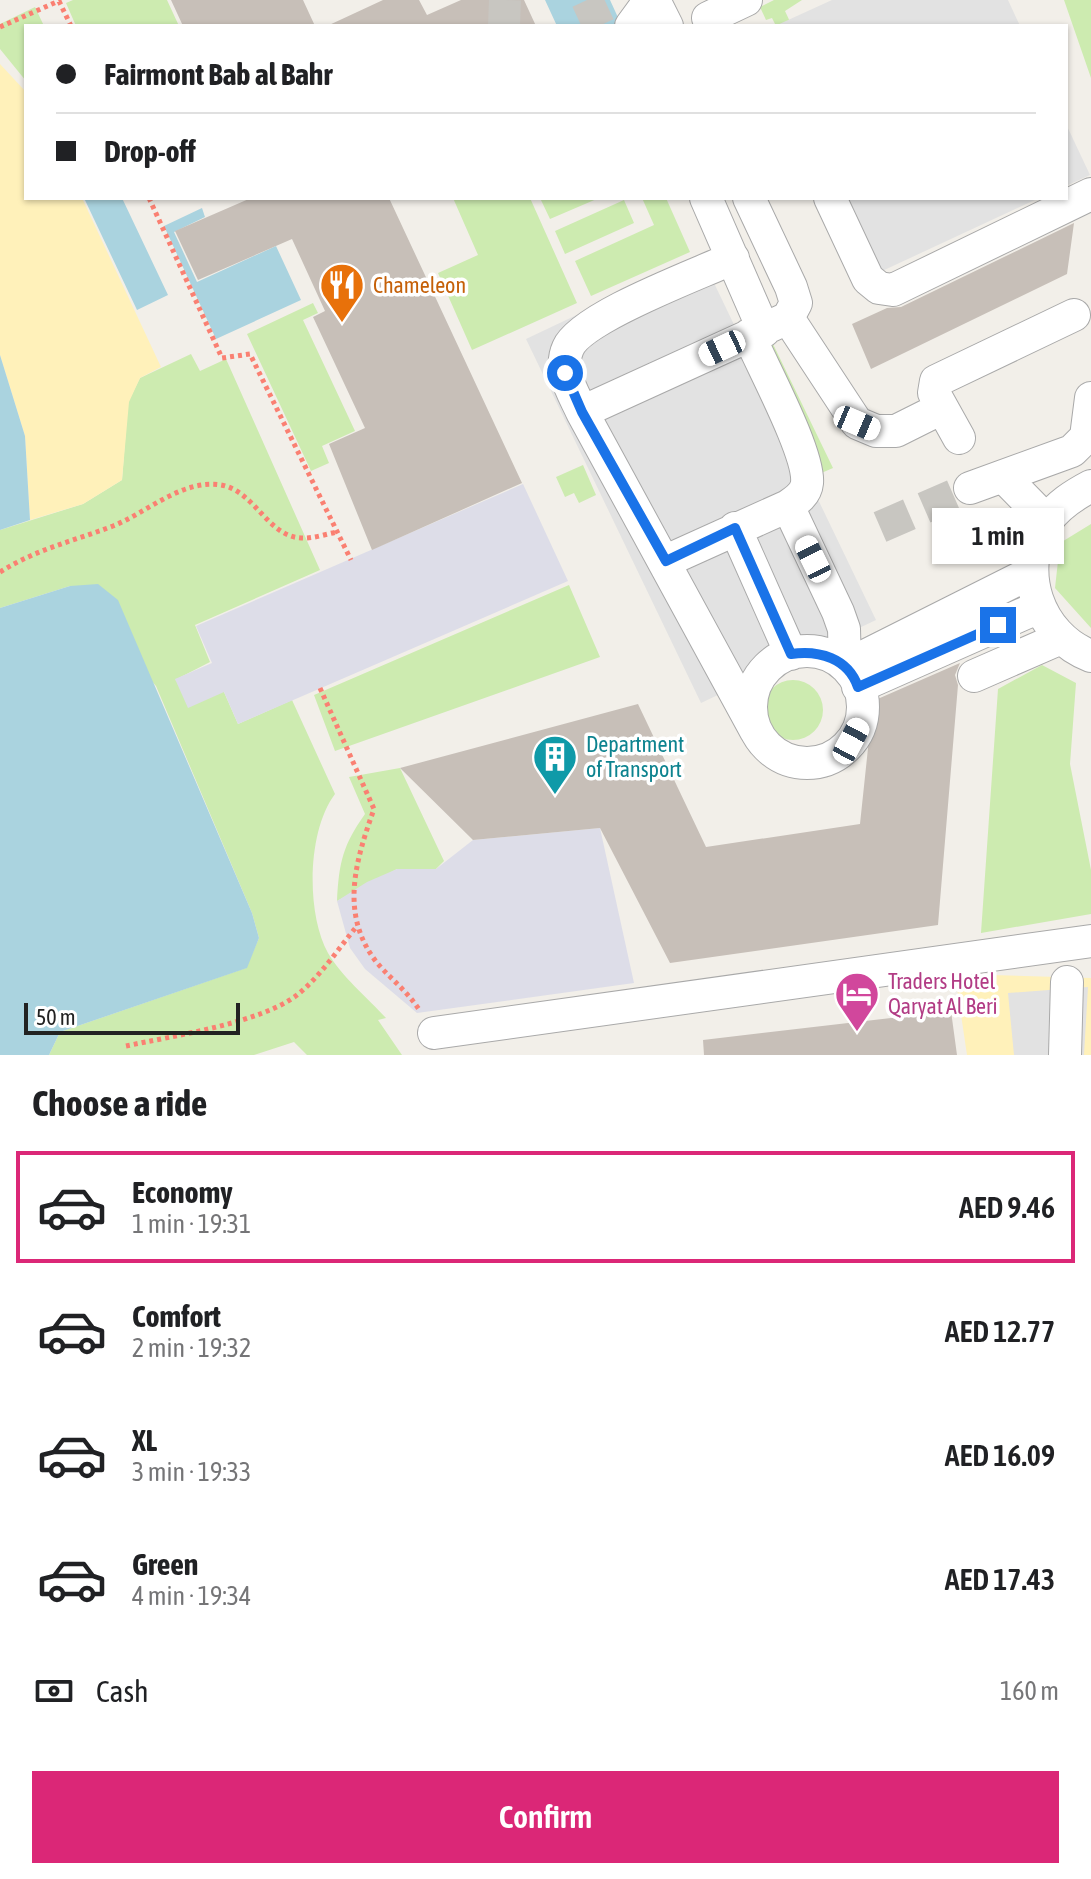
<!DOCTYPE html>
<meta charset="utf-8">
<style>
body{margin:0;font-family:"Asap Condensed",sans-serif;background:#f6f6f6;color:#202124;height:100vh;display:flex;flex-direction:column;font-size:30px;white-space:nowrap}
*{box-sizing:border-box;margin:0}
p{font-size:26px;color:#757577}
.icon{flex:none;width:44px;height:44px;fill:none;stroke:currentColor;stroke-width:2;stroke-linecap:round;stroke-linejoin:round}
.map{position:relative;height:1055px;overflow:hidden}
.side{display:flex;flex-direction:column;background:#fff;flex:1}
.side>*{flex:none}
.banner{position:absolute;left:24px;top:24px;width:1044px;height:176px;border-radius:0px;box-shadow:0 2px 6px #0004;display:grid;align-content:center;height:176px;padding:0 32px;background:#fff}
.scale{position:absolute;left:24px;bottom:20px;width:216px;box-sizing:border-box;padding-left:8px;border:4px solid #222;border-top:0;font-size:22px;line-height:28px;white-space:nowrap;color:#222;-webkit-text-stroke:6px #fff;paint-order:stroke}
.end{position:absolute;width:36px;height:36px;margin:-18px;border:10px solid #1a73e8;background:#fff;box-shadow:0 0 0 4px #fff}
.from{border-radius:50%}
.bubble{position:absolute;height:56px;border-radius:0px;background:#fff;box-shadow:0 2px 6px #0004;font-size:26px;font-weight:600;line-height:56px;text-align:center}
.car{position:absolute;width:24px;height:48px;margin:-24px -12px;border-radius:10px;box-shadow:0 0 6px 2px #0007;background:linear-gradient(#fff 24%,#345 0 40%,#fff 0 76%,#345 0 86%,#fff 0)}
.banner b{display:flex;align-items:center;gap:28px;height:76px;font-size:30px}
.banner b+b{border-top:2px solid #e0e0e0}
.banner i{width:20px;height:20px;background:#202124}
ul{padding:0;list-style:none}
li{display:flex;align-items:center;gap:24px;height:112px;margin:0 16px 12px;padding:0 16px;border:4px solid transparent;border-radius:0px}
li div{flex:1}
li b{display:block;font-size:30px}
li em{font-style:normal;font-weight:600}
li.current{border-color:#db2777}
li>.icon{width:72px;height:72px;stroke-width:1.5}
h2{padding:0 32px;font-size:36px;line-height:96px}
.pay{display:flex;align-items:center;gap:20px;height:88px;padding:0 32px;font-size:30px}
.pay p{margin-inline-start:auto}
.cta{display:flex;gap:16px;margin-top:auto;padding:16px 32px}
.cta a{flex:1;height:92px;border-radius:0px;background:#db2777;color:#fff;font-size:32px;font-weight:600;line-height:92px;text-align:center}
.map>svg:first-child{display:block}
.grass{fill:#cdebb0}
.sand{fill:#fff1ba}
.parking{fill:#e2e2e2}
.plaza{fill:#dddde8}
.water{fill:#aad3df}
.building{fill:#c7bfb8}
.lines{fill:none;stroke-linecap:round;stroke-linejoin:round}
.minor-tunnel{stroke:#c8c6c1;stroke-width:32;stroke-dasharray:32 16;stroke-linecap:butt}
.minor-casing{stroke:#a9a9a9;stroke-width:34}
.path{stroke:#fa8072;stroke-width:5;stroke-dasharray:4 4;stroke-linecap:butt}
.minor{stroke:#fff;stroke-width:32}
.route{stroke:#1a73e8;stroke-width:10}
.labels{text-anchor:middle;stroke-width:7;stroke-linejoin:round;paint-order:stroke}
.food-label{font-size:22px;fill:#c56008;stroke:#fff;text-anchor:start}
.culture-label{font-size:22px;fill:#0d838f;stroke:#fff;text-anchor:start}
.hotel-label{font-size:22px;fill:#b23c85;stroke:#fff;text-anchor:start}
</style>
<div class="map">
<svg width="1091" height="1055" viewBox="0 0 1091 1055">
<rect width="100%" height="100%" fill="#f2efe9"/>
<path class="grass" d="M 73,0 L 167,0 L 179,26 L 76,26 L 66,3 Z
M 774,0 L 802,0 L 785,11 L 792,26 L 776,26 L 772,18 L 766,20 L 760,7 Z
M 1064,0 L 1091,0 L 1091,78 Z
M 35,7 L 44,26 L 26,26 L 26,81 L 0,49 L 0,24 Z
M 453,198 L 530,198 L 577,303 L 472,350 L 438,273 L 478,255 Z
M 540,198 L 599,198 L 550,219 Z
M 642,198 L 666,198 L 690,252 L 591,296 L 575,261 L 654,225 Z
M 624,200 L 634,223 L 565,254 L 555,231 Z
M 313,303 L 318,313 L 303,320 L 355,431 L 322,446 L 329,463 L 311,471 L 247,334 Z
M 773,344 L 833,468 L 819,474 L 738,361 Z
M 191,354 L 200,371 L 226,359 L 320,570 L 195,625 L 210,662 L 175,680 L 224,692 L 238,724 L 292,700 L 335,794 C 307,831 306,913 328,953 C 341,976 368,998 386,1018 L 378,1020 L 402,1055 L 307,1055 L 294,1042 L 254,1055 L 49,1055 L 60,1032 L 246,968 L 259,938 L 252,913 L 156,686 L 70,586 L 0,608 L 0,530 L 83,504 L 122,480 L 128,402 L 140,378 Z
M 583,465 L 596,495 L 579,503 L 574,493 L 565,497 L 556,477 Z
M 1091,524 L 1091,628 L 1055,588 L 1060,543 Z
M 569,585 L 600,657 L 335,751 L 314,695 Z
M 1042,665 L 1076,683 L 1070,764 L 1091,870 L 1091,914 L 981,933 L 998,689 Z
M763 710a30 30 0 1 1 60 0a30 30 0 1 1-60 0Z
M 400,768 L 444,861 L 436,869 L 397,869 L 337,901 C 339,862 343,845 365,814 L 349,777 Z"/>
<path class="sand" d="M 0,64 L 26,92 L 26,198 L 82,198 L 161,367 L 140,378 L 129,402 L 122,480 L 83,504 L 30,520 L 25,436 L 0,355 Z
M 955,974 L 1091,978 L 1091,1055 L 967,1055 Z"/>
<path class="parking" d="M 832,0 L 1008,0 L 1020,26 L 775,26 Z
M 1066,124 L 1090,175 L 1066,186 Z
M 845,198 L 1039,198 L 880,272 Z
M 701,256 L 876,620 L 701,703 L 526,339 Z
M 1088,987 L 1084,1055 L 1014,1055 L 1008,993 Z"/>
<path class="plaza" d="M 523,484 L 568,581 L 238,724 L 224,692 L 188,708 L 175,679 L 212,663 L 196,626 Z
M 600,828 L 634,983 L 417,1013 L 365,969 L 350,948 L 337,901 L 367,882 L 397,869 L 436,869 L 473,840 Z"/>
<path class="water" d="M 545,0 L 610,0 L 621,24 L 557,26 Z
M 84,198 L 122,198 L 168,295 L 137,310 Z
M 202,208 L 205,217 L 174,232 L 197,282 L 276,246 L 301,300 L 216,339 L 164,226 Z
M 0,355 L 25,436 L 30,520 L 0,530 Z
M 98,584 L 118,600 L 252,913 L 259,938 L 247,968 L 60,1032 L 49,1055 L 0,1055 L 0,608 L 70,586 Z"/>
<path class="building" d="M 171,0 L 303,0 L 315,26 L 183,26 Z
M 383,0 L 419,0 L 427,15 L 461,0 L 524,0 L 536,26 L 327,26 Z
M 251,198 L 389,198 L 522,483 L 372,550 L 329,444 L 365,428 L 313,317 L 325,311 L 292,239 L 198,280 L 175,231 Z
M 1074,223 L 1067,274 L 871,369 L 852,324 L 887,308 L 901,307 Z
M 960,663 L 955,675 L 958,685 L 938,925 L 670,963 L 600,828 L 473,840 L 400,768 L 638,704 L 706,847 L 860,824 L 873,701 Z
M 951,1011 L 957,1055 L 704,1055 L 703,1040 Z"/>
<g class="lines">
<path class="minor-tunnel" d="M 587,0 L 599,26
M 504,26 L 505,0
M 880,527 L 970,488"/>
<g class="minor-casing">
<path id="minor" d="M 654,0 L 667,26
M 708,18 L 746,0
M 631,26 L 650,0
M 706,198 L 764,331
M 830,198 L 868,279 L 879,288 L 893,290 L 1091,194
M 733,258 C 699,274 581,317 568,348 C 558,370 573,392 582,412 L 756,731
M 788,318 L 857,423 L 876,431 L 896,431 L 942,408
M 582,412 L 788,318 L 796,303 L 791,287 L 749,198
M 959,438 L 934,393 L 936,381 L 1074,315
M 1003,476 L 1047,521
M 1091,486 C 1074,495 1058,505 1047,521 C 1015,569 1038,636 1091,656
M 970,488 L 1072,451 L 1086,437 L 1091,398
M 788,506 L 838,612 L 844,629 L 845,666
M 735,528 L 791,654
M 666,561 L 788,506 C 797,500 806,494 807,483 C 810,454 762,366 749,335
M751 707a56 56 0 1 1 112 0a56 56 0 1 1-112 0Z
M 845,666 L 1032,572
M 974,676 L 1061,638
M 858,687 L 1039,607
M 434,1033 L 1091,941
M 1065,1055 L 1067,982"/>
</g>
<path class="path" d="M 59,1 L 71,26
M 0,27 L 61,0
M 149,198 L 222,358 L 250,354 L 351,560
M 0,572 C 39,548 71,542 113,526 C 148,512 182,479 221,485 C 255,491 267,536 301,538 C 312,539 326,534 337,532
M 320,688 L 374,809 C 355,862 339,916 378,964 C 392,980 408,992 420,1011
M 126,1046 C 172,1036 261,1023 297,995 C 321,976 338,949 357,926"/>
<use href="#minor" class="minor"/>
</g>
<g class="lines">
<path class="route" d="M 565,373 L 582,412 L 666,561 L 735,528 L 791,654 C 819,650 848,658 858,687 L 998,625"/>
</g>
<defs>
<g id="restaurant-pin" transform="scale(2.3)"><path d="M0 17L-7.5 6A9.5 9.5 0 1 1 7.5 6Z" fill="#e8710a" stroke="#fff"/><path d="M-5-6h1v4h1v-4h1v4h1v-4h1v5L-1.5 .5V6h-2V.5L-5-1ZM5-6V6H3V1.5H1.5Q1.5-4 5-6Z" fill="#fff"/></g>
<g id="building-pin" transform="scale(2.3)"><path d="M0 17L-7.5 6A9.5 9.5 0 1 1 7.5 6Z" fill="#0f9aa8" stroke="#fff"/><path d="M-4-6H4V6H1V3H-1V6H-4ZM-2.5-4.3h1.7v1.8h-1.7ZM.8-4.3h1.7v1.8H.8ZM-2.5-1h1.7V.8h-1.7ZM.8-1h1.7V.8H.8Z" fill="#fff"/></g>
<g id="hotel-pin" transform="scale(2.3)"><path d="M0 17L-7.5 6A9.5 9.5 0 1 1 7.5 6Z" fill="#d1479c" stroke="#fff"/><path d="M-6-4.5h1.5V1H6V5H4.5V3h-9V5H-6ZM-4 0a1.8 1.8 0 1 1 3.6 0ZM.5 0V-2.5h3Q6-2.5 6 0Z" fill="#fff"/></g>
</defs>
<g fill-rule="evenodd">
<use href="#restaurant-pin" x="342" y="285"/>
<use href="#building-pin" x="555" y="757"/>
<use href="#hotel-pin" x="857" y="994"/>
</g>
<g class="labels">
<g class="food-label">
<text x="373" y="293">Chameleon</text>
</g>
<g class="culture-label">
<text x="586" y="752">Department<tspan x="586" dy="25">of Transport</tspan></text>
</g>
<g class="hotel-label">
<text x="888" y="989">Traders Hotel<tspan x="888" dy="25">Qaryat Al Beri</tspan></text>
</g>
</g>
</svg>
<div class="scale">50 m</div>
<i class="end from" style="left:565px;top:373px"></i>
<i class="end" style="left:998px;top:625px"></i>
<div class="bubble" style="left:932px;top:508px;width:132px">1 min</div>
<i class="car" style="left:722px;top:348px;rotate:245deg"></i>
<i class="car" style="left:857px;top:423px;rotate:113deg"></i>
<i class="car" style="left:813px;top:559px;rotate:334deg"></i>
<i class="car" style="left:851px;top:741px;rotate:28deg"></i>
<div class="banner">
<b><i class="from"></i>Fairmont Bab al Bahr</b>
<b><i></i>Drop-off</b>
</div>
</div>
<section class="side">
<h2>Choose a ride</h2>
<ul>
<li class="current"><svg class="icon" aria-label="car" viewBox="0 0 24 24"><path d="M5 17H2v-5l4-1 3-4h7l3 4 3 1v5h-3M9 17h6M6 11h13"/><circle cx="7" cy="17" r="2"/><circle cx="17" cy="17" r="2"/></svg><div><b>Economy</b><p>1 min · 19:31</p></div><em>AED 9.46</em></li>
<li><svg class="icon" aria-label="car" viewBox="0 0 24 24"><path d="M5 17H2v-5l4-1 3-4h7l3 4 3 1v5h-3M9 17h6M6 11h13"/><circle cx="7" cy="17" r="2"/><circle cx="17" cy="17" r="2"/></svg><div><b>Comfort</b><p>2 min · 19:32</p></div><em>AED 12.77</em></li>
<li><svg class="icon" aria-label="car" viewBox="0 0 24 24"><path d="M5 17H2v-5l4-1 3-4h7l3 4 3 1v5h-3M9 17h6M6 11h13"/><circle cx="7" cy="17" r="2"/><circle cx="17" cy="17" r="2"/></svg><div><b>XL</b><p>3 min · 19:33</p></div><em>AED 16.09</em></li>
<li><svg class="icon" aria-label="car" viewBox="0 0 24 24"><path d="M5 17H2v-5l4-1 3-4h7l3 4 3 1v5h-3M9 17h6M6 11h13"/><circle cx="7" cy="17" r="2"/><circle cx="17" cy="17" r="2"/></svg><div><b>Green</b><p>4 min · 19:34</p></div><em>AED 17.43</em></li>
</ul>
<div class="pay"><svg class="icon" aria-label="cash" viewBox="0 0 24 24"><path d="M3 7h18v10H3z"/><circle cx="12" cy="12" r="2"/></svg>Cash<p>160 m</p></div>
<div class="cta"><a>Confirm</a></div>
</section>
